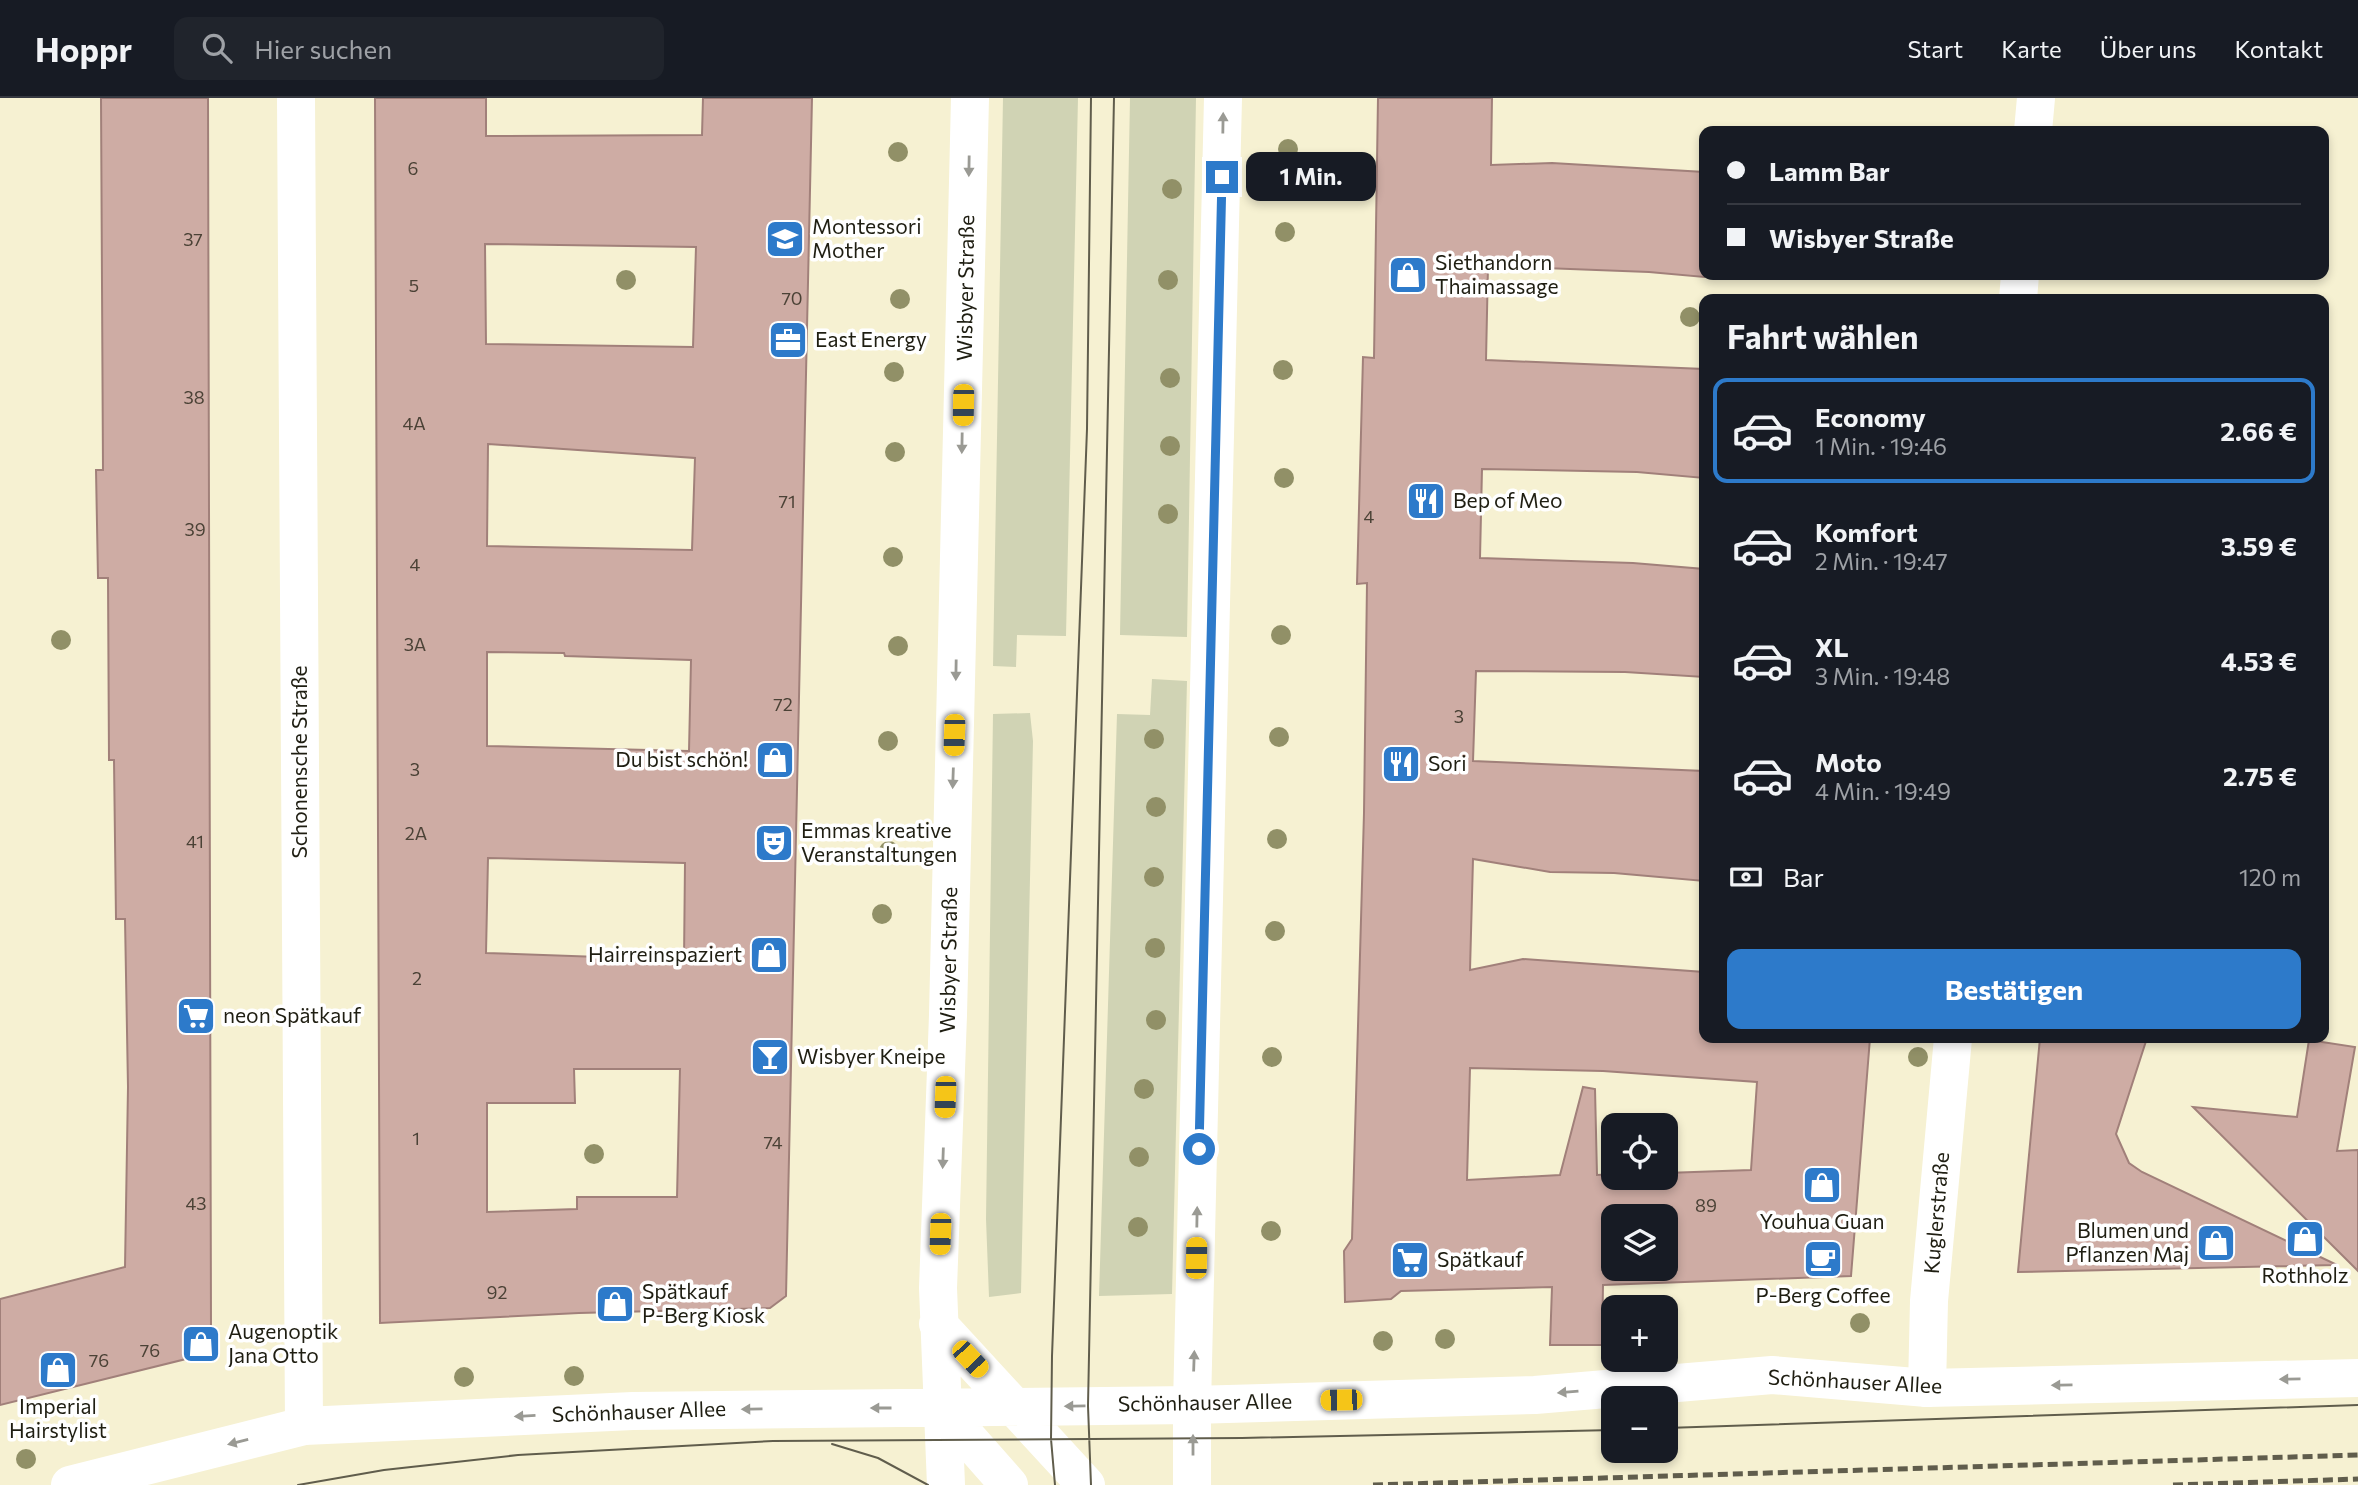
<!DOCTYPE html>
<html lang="de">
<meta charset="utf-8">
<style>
body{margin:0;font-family:Commissioner,sans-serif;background:#20242c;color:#f1f3f6;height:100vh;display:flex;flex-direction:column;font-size:26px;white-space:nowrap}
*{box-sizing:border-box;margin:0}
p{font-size:23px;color:#9ea1a6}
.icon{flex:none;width:38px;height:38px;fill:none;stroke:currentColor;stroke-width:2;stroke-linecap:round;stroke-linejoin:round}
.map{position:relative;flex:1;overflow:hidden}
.drawer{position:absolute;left:1699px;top:196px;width:630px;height:749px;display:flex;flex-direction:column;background:#171b24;border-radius:14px;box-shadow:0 4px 10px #0003}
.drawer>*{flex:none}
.banner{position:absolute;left:1699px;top:28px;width:630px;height:154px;border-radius:14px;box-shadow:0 4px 10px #0003;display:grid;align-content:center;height:154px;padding:0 28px;background:#171b24}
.controls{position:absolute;left:1601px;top:1015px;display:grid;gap:14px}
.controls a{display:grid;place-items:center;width:77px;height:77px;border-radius:14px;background:#171b24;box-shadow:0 4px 10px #0003;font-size:35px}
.end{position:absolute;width:32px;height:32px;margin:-16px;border:9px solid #2d7aca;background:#fff;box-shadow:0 0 0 4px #fff}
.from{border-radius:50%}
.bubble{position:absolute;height:49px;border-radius:14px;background:#171b24;box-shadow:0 4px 10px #0003;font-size:23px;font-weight:700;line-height:49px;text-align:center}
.car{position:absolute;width:21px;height:42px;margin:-21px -10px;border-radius:9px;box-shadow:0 0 5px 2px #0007;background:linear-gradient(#f5c518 24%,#345 0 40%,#f5c518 0 76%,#345 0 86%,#f5c518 0)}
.banner b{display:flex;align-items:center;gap:24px;height:66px;font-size:26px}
.banner b+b{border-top:2px solid #363941}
.banner i{width:18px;height:18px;background:#f1f3f6}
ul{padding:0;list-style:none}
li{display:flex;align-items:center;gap:21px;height:105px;margin:0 14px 10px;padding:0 14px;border:4px solid transparent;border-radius:14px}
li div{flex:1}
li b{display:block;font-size:26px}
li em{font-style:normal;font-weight:700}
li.active{border-color:#2d7aca}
li>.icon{width:63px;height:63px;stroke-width:1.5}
h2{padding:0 28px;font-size:32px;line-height:84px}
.pay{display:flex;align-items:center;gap:18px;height:77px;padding:0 28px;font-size:26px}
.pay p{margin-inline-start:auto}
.primary-button{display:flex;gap:14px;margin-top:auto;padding:14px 28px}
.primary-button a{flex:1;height:80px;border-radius:14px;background:#2d7aca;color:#fff;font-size:28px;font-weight:700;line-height:80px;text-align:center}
header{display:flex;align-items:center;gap:42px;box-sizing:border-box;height:98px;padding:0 35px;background:#171b24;border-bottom:2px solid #363941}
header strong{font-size:33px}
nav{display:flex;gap:38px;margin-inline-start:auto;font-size:24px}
.search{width:490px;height:63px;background:#20242c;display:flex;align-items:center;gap:18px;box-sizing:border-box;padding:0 24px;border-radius:14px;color:#9ea1a6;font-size:26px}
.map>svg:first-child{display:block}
.green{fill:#d0d3b4}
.building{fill:#ceaca4;stroke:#a1807a;stroke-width:2;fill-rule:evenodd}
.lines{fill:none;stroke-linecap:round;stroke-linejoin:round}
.street{stroke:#fff;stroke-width:38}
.primary{stroke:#fff;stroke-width:38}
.tram{stroke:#605d4c;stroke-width:2}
.rail{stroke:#605d4c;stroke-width:5;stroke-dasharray:10 5;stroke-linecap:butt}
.tree{fill:#919067}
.oneway{fill:#9a9a94}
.route{stroke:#2d7aca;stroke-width:9}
.labels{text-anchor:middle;stroke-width:7;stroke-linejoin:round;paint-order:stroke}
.number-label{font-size:18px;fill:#4b4236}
.poi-label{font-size:21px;fill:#1f1e12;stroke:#fff;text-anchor:start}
.street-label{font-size:21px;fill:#1f1e12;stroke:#fff}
</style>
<header>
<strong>Hoppr</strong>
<div class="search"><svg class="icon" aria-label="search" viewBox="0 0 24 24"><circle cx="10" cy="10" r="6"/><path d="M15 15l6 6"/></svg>Hier suchen</div>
<nav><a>Start</a><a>Karte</a><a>Über uns</a><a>Kontakt</a></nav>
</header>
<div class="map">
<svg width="2358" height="1387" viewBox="0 0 2358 1387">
<rect width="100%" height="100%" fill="#f6f1d2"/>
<path class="green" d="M 1003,0 L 1078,0 L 1066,538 L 1017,537 L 1016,569 L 993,568 Z
M 1130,0 L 1196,0 L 1187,539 L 1120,537 Z
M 1152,581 L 1187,583 L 1172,1196 L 1099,1198 L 1117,616 L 1150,617 Z
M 1030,615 L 1033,643 L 1021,1195 L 989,1199 L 986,1121 L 993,616 Z"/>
<path class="building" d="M 101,0 L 208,0 L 211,1233 L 194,1259 L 0,1307 L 0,1201 L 125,1169 L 128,989 L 125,821 L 116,821 L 114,662 L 109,662 L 108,480 L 98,480 L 96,372 L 103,372 Z
M 375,0 L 486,0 L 486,38 L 702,37 L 703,0 L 812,0 L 786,1198 L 770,1210 L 579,1215 L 380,1225 ZM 485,146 L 696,149 L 693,249 L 486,246 ZM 488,346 L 695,360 L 692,452 L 487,448 ZM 487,554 L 564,555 L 565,558 L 691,562 L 689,653 L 487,648 ZM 488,760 L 685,765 L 684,862 L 486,855 ZM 574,971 L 680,971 L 677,1099 L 577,1099 L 577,1111 L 487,1114 L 487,1005 L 575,1005 Z
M 1378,0 L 1492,0 L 1491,67 L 1552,65 L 1704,74 L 1704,179 L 1649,174 L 1488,168 L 1486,262 L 1704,271 L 1704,380 L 1637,374 L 1482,371 L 1480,460 L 1633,465 L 1704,471 L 1704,579 L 1625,574 L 1476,573 L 1473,663 L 1704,673 L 1704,783 L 1614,775 L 1550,774 L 1473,761 L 1470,872 L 1523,861 L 1704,874 L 1704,940 L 1870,940 L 1851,1178 L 1603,1187 L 1602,1247 L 1550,1247 L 1552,1189 L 1401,1193 L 1391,1201 L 1345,1204 L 1344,1153 L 1352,1141 L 1364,715 L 1367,485 L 1357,486 L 1363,259 L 1374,260 ZM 1470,970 L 1603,973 L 1757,984 L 1751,1072 L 1666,1075 L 1666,1080 L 1614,1080 L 1614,1076 L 1597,1077 L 1595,991 L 1583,989 L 1560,1077 L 1467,1082 ZM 1614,1118 L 1666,1118 L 1666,1171 L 1614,1171 Z
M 2040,940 L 2147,940 L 2116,1036 L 2129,1065 L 2142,1074 L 2337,1167 L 2018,1174 Z
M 2309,942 L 2355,949 L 2337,1053 L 2358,1052 L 2358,1173 L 2193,1009 L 2297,1019 Z"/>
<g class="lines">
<path class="street" d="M 296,0 L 304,1328
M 2033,33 L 2036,0
M 2018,201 L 2020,177
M 1927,1290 L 1929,1203 L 1953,940"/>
<path class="primary" d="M 938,1226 L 1086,1387
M 942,1311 L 1009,1387
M 70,1387 L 304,1328 L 633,1313 L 1192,1307 L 1535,1297 L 1772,1277 L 1927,1290 L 2358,1280
M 946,1387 L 938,1190 L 948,917 L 970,0
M 1192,1387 L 1192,1307 L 1223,0"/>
<path class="tram" d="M 1666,1330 L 2358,1307
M 832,1346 L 878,1360 L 928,1387
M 298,1387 L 384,1372 L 518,1357 L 773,1343 L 1242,1340 L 1614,1332
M 1055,1387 L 1051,1341 L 1052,1258 L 1087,331 L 1091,0
M 1091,1387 L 1088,1308 L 1114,0"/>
<path class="rail" d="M 1373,1387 L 2358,1357
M 2173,1387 L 2358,1381"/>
</g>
<g class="tree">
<circle cx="1288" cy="51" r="10"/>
<circle cx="898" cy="54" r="10"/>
<circle cx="1172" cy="91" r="10"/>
<circle cx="1285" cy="134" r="10"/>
<circle cx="626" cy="182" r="10"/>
<circle cx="1168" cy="182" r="10"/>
<circle cx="900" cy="201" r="10"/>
<circle cx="1690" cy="219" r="10"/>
<circle cx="1283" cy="272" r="10"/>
<circle cx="894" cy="274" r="10"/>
<circle cx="1170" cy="280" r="10"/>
<circle cx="1170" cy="348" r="10"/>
<circle cx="895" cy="354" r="10"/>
<circle cx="1284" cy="380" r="10"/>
<circle cx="1168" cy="416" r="10"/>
<circle cx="893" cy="459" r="10"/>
<circle cx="1281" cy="537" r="10"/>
<circle cx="61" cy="542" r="10"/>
<circle cx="898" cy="548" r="10"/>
<circle cx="1279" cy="639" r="10"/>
<circle cx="1154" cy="641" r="10"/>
<circle cx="888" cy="643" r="10"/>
<circle cx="1156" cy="709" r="10"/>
<circle cx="1277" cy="741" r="10"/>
<circle cx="889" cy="753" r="10"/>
<circle cx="1154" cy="779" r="10"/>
<circle cx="882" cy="816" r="10"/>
<circle cx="1275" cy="833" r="10"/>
<circle cx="1155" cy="850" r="10"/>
<circle cx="1156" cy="922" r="10"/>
<circle cx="1272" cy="959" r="10"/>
<circle cx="1918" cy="959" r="10"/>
<circle cx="1144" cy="991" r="10"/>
<circle cx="594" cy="1056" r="10"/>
<circle cx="1139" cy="1059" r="10"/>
<circle cx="1138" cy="1129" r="10"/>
<circle cx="1271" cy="1133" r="10"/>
<circle cx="1860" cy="1225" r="10"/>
<circle cx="1445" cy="1241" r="10"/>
<circle cx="1383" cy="1243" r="10"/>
<circle cx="574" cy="1278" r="10"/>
<circle cx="464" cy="1279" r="10"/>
<circle cx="26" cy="1361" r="10"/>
</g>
<defs><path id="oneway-solid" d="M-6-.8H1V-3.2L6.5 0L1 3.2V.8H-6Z" transform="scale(1.75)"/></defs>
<g class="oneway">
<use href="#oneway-solid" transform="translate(1223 25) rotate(-89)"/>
<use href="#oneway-solid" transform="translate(969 68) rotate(91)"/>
<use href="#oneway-solid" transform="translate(962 345) rotate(91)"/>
<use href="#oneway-solid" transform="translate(956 572) rotate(91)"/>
<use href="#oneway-solid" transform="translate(953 680) rotate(92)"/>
<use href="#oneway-solid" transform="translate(943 1060) rotate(92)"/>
<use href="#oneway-solid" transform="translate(1197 1119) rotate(-89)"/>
<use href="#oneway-solid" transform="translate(1194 1263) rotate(-88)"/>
<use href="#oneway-solid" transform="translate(2290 1281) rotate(179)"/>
<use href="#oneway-solid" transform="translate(2062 1287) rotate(179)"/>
<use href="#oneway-solid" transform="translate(1568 1294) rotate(175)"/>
<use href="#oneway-solid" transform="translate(1075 1308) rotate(179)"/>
<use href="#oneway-solid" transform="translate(881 1310) rotate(-180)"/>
<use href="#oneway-solid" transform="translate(752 1311) rotate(179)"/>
<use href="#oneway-solid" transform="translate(525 1318) rotate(177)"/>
<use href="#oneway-solid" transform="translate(238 1344) rotate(166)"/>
<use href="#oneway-solid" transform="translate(1193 1347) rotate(-90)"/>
</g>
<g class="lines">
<path class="route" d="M 1199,1051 L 1222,79"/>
</g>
<defs>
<g id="school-square" transform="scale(2.0125)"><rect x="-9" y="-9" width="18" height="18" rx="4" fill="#2d7aca" stroke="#fff"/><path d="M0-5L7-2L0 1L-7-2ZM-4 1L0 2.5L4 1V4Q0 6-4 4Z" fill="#fff"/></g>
<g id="shop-square" transform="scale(2.0125)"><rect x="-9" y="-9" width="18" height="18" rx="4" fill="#2d7aca" stroke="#fff"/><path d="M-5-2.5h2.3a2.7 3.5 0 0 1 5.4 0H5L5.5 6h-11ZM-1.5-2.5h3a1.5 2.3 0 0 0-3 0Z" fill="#fff"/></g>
<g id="office-square" transform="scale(2.0125)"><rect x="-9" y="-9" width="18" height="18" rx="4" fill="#2d7aca" stroke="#fff"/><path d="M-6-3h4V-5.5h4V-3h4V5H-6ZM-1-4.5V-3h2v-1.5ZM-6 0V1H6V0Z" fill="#fff"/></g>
<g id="restaurant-square" transform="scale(2.0125)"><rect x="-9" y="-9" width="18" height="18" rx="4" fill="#2d7aca" stroke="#fff"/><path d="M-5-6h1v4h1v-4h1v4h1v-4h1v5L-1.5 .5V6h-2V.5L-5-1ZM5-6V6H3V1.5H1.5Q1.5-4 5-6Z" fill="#fff"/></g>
<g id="theatre-square" transform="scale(2.0125)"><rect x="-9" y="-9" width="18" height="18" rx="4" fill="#2d7aca" stroke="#fff"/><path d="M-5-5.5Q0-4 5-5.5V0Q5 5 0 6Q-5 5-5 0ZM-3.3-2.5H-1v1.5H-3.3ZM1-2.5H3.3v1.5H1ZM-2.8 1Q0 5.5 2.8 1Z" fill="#fff"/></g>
<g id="supermarket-square" transform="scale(2.0125)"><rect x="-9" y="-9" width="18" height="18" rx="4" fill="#2d7aca" stroke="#fff"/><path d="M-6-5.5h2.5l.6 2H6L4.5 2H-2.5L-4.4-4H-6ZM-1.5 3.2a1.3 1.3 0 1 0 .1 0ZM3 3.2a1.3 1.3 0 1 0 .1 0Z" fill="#fff"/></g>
<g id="bar-square" transform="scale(2.0125)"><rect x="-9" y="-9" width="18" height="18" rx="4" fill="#2d7aca" stroke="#fff"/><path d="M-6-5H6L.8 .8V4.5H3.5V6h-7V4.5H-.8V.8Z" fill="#fff"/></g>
<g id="cafe-square" transform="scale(2.0125)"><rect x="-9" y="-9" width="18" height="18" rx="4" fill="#2d7aca" stroke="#fff"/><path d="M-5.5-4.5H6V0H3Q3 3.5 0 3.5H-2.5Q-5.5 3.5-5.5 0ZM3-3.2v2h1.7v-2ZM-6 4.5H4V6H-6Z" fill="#fff"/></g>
</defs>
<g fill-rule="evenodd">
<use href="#school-square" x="785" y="141"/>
<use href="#shop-square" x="1408" y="177"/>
<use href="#office-square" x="788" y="242"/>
<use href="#restaurant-square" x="1426" y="403"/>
<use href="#shop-square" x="775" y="662"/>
<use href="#restaurant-square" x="1401" y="666"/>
<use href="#theatre-square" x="774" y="745"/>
<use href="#shop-square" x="769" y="857"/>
<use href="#supermarket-square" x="196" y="918"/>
<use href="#bar-square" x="770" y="959"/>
<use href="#shop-square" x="1822" y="1087"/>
<use href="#shop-square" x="2305" y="1141"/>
<use href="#shop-square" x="2216" y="1145"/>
<use href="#cafe-square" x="1823" y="1161"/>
<use href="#supermarket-square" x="1410" y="1162"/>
<use href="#shop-square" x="615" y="1206"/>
<use href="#shop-square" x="201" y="1246"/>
<use href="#shop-square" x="58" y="1272"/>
</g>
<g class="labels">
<g class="number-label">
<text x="413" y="77">6</text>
<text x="193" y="148">37</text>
<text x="414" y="194">5</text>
<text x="792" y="207">70</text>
<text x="194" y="306">38</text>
<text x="414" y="332">4A</text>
<text x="787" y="410">71</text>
<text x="1369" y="425">4</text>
<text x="195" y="438">39</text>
<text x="415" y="473">4</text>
<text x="415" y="553">3A</text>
<text x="783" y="613">72</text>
<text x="1459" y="625">3</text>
<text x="415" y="678">3</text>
<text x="416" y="742">2A</text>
<text x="195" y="750">41</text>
<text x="417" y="887">2</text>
<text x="416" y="1047">1</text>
<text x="773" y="1051">74</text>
<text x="196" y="1112">43</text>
<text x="1706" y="1114">89</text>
<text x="497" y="1201">92</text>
<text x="150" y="1259">76</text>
<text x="99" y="1269">76</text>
</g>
<g class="poi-label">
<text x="812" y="136">Montessori<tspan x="812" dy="24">Mother</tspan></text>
<text x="1435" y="172">Siethandorn<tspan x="1435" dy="24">Thaimassage</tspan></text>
<text x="815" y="249">East Energy</text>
<text x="1453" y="410">Bep of Meo</text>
<text x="748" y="669" text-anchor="end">Du bist schön!</text>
<text x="1428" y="673">Sori</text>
<text x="801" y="740">Emmas kreative<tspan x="801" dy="24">Veranstaltungen</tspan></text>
<text x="742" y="864" text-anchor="end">Hairreinspaziert</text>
<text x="223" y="925">neon Spätkauf</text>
<text x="797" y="966">Wisbyer Kneipe</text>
<text x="1822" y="1131" text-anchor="middle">Youhua Guan</text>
<text x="2189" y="1140" text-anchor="end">Blumen und<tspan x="2189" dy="24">Pflanzen Maj</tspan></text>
<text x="1437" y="1169">Spätkauf</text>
<text x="2305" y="1185" text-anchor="middle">Rothholz</text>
<text x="642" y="1201">Spätkauf<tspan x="642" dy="24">P-Berg Kiosk</tspan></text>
<text x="1823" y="1205" text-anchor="middle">P-Berg Coffee</text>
<text x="228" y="1241">Augenoptik<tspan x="228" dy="24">Jana Otto</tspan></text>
<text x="58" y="1316" text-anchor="middle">Imperial<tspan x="58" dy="24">Hairstylist</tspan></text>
</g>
<g class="street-label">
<text transform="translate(966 190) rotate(-89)" y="7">Wisbyer Straße</text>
<text transform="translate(300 664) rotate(-90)" y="7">Schonensche Straße</text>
<text transform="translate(949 862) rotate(-89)" y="7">Wisbyer Straße</text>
<text transform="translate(1937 1115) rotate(-85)" y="7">Kuglerstraße</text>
<text transform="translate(1855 1284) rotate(3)" y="7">Schönhauser Allee</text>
<text transform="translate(1205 1305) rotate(-1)" y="7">Schönhauser Allee</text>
<text transform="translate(639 1314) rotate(-2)" y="7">Schönhauser Allee</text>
</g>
</g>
</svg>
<div class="controls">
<a><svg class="icon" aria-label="locate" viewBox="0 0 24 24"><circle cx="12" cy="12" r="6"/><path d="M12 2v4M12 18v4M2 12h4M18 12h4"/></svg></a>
<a><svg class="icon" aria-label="layers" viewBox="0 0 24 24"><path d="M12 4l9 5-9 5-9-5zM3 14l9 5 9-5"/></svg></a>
<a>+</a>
<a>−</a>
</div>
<i class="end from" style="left:1199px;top:1051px"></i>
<i class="end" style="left:1222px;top:79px"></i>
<div class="bubble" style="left:1246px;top:54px;width:130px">1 Min.</div>
<i class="car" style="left:963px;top:307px;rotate:181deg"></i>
<i class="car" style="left:954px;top:637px;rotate:182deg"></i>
<i class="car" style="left:945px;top:999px;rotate:182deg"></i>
<i class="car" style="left:940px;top:1136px;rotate:182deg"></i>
<i class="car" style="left:1196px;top:1160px;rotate:1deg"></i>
<i class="car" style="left:970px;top:1261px;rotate:137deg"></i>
<i class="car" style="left:1341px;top:1302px;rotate:269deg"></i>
<div class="banner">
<b><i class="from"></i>Lamm Bar</b>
<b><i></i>Wisbyer Straße</b>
</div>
<section class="drawer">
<h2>Fahrt wählen</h2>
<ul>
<li class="active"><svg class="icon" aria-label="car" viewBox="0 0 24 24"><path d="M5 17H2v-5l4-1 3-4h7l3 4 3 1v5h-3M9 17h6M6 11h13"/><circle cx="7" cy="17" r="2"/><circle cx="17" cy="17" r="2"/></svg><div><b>Economy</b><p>1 Min. · 19:46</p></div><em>2.66 €</em></li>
<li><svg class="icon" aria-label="car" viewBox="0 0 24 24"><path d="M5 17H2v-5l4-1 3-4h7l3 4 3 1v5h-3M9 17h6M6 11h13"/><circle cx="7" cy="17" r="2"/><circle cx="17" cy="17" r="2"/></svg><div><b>Komfort</b><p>2 Min. · 19:47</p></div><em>3.59 €</em></li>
<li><svg class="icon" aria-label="car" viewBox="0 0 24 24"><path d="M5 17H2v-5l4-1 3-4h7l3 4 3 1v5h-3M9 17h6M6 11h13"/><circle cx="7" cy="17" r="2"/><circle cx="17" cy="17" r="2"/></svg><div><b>XL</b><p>3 Min. · 19:48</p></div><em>4.53 €</em></li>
<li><svg class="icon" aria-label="car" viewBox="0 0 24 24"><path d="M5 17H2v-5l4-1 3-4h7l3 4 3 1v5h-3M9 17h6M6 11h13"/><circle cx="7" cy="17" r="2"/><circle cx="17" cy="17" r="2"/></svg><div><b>Moto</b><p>4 Min. · 19:49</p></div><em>2.75 €</em></li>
</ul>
<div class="pay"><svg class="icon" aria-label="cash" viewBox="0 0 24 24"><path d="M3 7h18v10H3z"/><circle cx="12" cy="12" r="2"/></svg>Bar<p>120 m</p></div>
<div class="primary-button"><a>Bestätigen</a></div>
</section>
</div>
